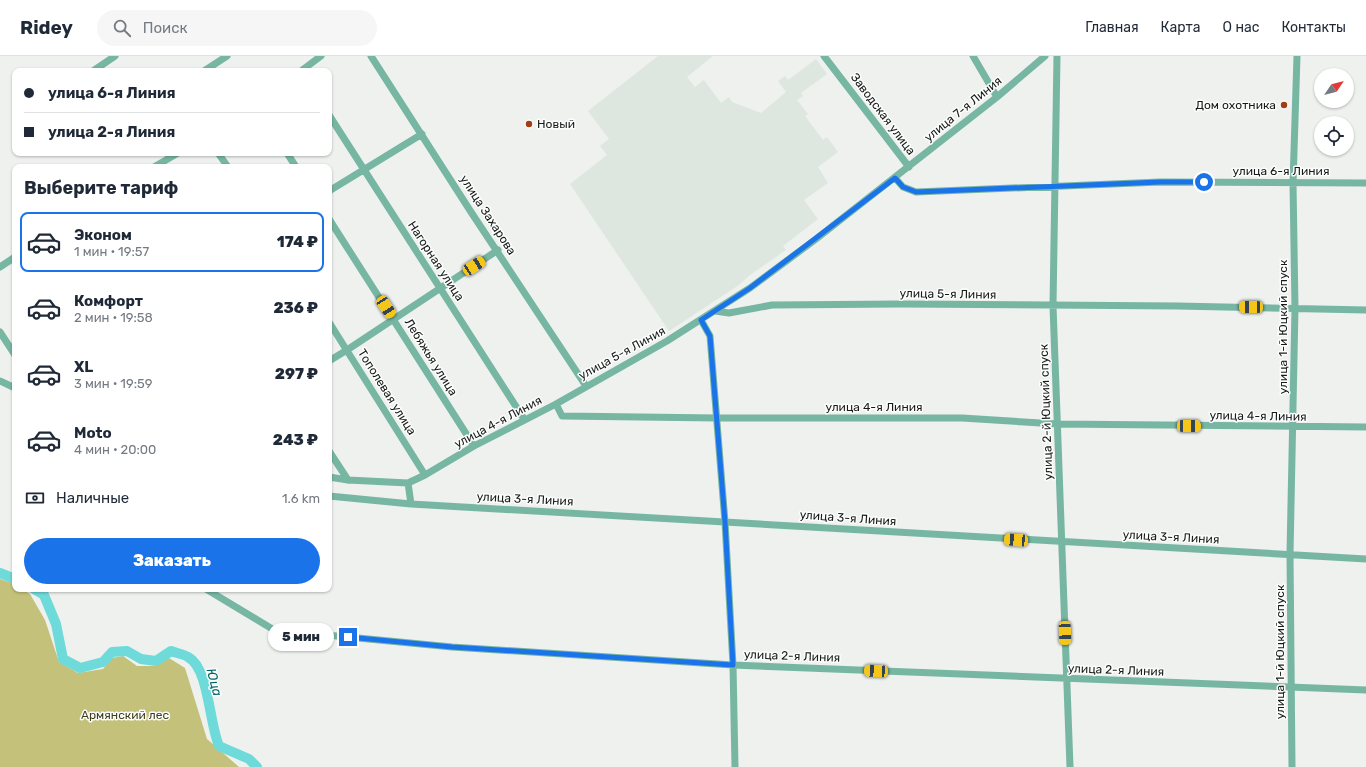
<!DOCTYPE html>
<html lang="ru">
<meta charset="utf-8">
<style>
body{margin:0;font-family:Rubik,sans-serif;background:#f6f6f7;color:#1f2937;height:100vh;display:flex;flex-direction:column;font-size:15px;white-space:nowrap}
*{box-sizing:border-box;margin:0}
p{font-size:13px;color:#747a83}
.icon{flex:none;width:22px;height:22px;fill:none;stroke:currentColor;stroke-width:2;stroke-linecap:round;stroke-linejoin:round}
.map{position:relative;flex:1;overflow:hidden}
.sheet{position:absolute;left:12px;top:108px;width:320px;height:428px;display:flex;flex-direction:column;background:#fff;border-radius:8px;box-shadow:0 1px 3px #0004}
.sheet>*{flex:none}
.guide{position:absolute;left:12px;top:12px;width:320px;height:88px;border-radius:8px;box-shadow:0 1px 3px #0004;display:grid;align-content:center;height:88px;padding:0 12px;background:#fff}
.needle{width:26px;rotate:55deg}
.buttons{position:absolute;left:1314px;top:12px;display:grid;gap:8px}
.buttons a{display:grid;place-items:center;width:40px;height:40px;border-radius:50%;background:#fff;box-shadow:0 1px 3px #0004;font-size:20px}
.end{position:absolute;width:18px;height:18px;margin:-9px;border:5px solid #1a73e8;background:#fff;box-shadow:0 0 0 2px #fff}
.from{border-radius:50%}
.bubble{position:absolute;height:28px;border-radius:14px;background:#fff;box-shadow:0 1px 3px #0004;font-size:13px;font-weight:800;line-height:28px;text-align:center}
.car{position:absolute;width:12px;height:24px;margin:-12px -6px;border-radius:5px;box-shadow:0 0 3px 1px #0007;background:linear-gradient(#f5c518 24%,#345 0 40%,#f5c518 0 76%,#345 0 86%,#f5c518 0)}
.guide b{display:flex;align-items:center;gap:14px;height:38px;font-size:15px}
.guide b+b{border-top:1px solid #e0e1e3}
.guide i{width:10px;height:10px;background:#1f2937}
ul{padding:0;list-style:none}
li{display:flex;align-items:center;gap:12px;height:60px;margin:0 8px 6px;padding:0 4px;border:2px solid transparent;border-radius:8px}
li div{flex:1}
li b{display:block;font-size:15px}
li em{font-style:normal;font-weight:800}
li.active{border-color:#1a73e8}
li>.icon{width:36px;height:36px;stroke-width:1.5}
h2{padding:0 12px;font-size:18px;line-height:48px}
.pay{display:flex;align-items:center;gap:10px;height:44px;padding:0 12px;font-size:15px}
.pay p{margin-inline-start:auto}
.primary-button{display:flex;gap:8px;margin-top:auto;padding:8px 12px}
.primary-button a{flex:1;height:46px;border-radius:24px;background:#1a73e8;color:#fff;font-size:16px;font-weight:800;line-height:46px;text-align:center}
header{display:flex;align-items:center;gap:24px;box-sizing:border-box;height:56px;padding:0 20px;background:#fff;border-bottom:1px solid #e0e1e3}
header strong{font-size:19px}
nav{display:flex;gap:22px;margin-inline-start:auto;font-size:14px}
.search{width:280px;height:36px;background:#f6f6f7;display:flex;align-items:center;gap:10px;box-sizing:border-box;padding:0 14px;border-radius:22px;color:#747a83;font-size:15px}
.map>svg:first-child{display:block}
.built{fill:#dde7df}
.green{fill:#c4c17a}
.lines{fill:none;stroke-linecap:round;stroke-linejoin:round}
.river{stroke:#6edad9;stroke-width:10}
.minor{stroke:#77b6a2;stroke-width:7}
.route{stroke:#1a73e8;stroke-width:5}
.poi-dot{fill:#a33d17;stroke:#fbfefc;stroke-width:1.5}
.labels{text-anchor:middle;stroke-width:3;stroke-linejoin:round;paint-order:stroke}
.poi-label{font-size:12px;fill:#181918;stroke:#fbfefc;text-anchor:end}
.street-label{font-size:12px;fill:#181918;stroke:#fbfefc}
.park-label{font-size:12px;fill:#3f3d1b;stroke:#fbfefc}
.water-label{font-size:13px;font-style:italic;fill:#006464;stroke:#fbfefc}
</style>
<header>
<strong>Ridey</strong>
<div class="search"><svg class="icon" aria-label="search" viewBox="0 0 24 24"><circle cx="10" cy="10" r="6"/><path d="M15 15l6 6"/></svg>Поиск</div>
<nav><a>Главная</a><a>Карта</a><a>О нас</a><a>Контакты</a></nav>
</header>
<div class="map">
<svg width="1366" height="711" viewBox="0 0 1366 711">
<rect width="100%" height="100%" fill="#eef1ee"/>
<path class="built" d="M 658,0 L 713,0 L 687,21 L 695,31 L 704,24 L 721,47 L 729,41 L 732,46 L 761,57 L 786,36 L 778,25 L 785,20 L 788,24 L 816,3 L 827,18 L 801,37 L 803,40 L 797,44 L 808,58 L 805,60 L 823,84 L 827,81 L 838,96 L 818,111 L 828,127 L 804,144 L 818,163 L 783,190 L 786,194 L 750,219 L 739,229 L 669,275 L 570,128 L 607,99 L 600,90 L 609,83 L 588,55 Z"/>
<path class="green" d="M 0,523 L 15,528 L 15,533 L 22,533 L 30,538 L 45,564 L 59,606 L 78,617 L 103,613 L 112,602 L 123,600 L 137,610 L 156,610 L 169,602 L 185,612 L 207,683 L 239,711 L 0,711 Z"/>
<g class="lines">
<path class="river" d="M 0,517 L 15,523
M 34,533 L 44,539 L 56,568 L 63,603 L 80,612 L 103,606 L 112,596 L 127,595 L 141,603 L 156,605 L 171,595 C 176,597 184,598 188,601 C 209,612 209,667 219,690 L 249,703 L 257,711"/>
<path class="minor" d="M 371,0 L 471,156 L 586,330
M 824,0 L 909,111
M 973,0 L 997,41
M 1057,0 L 1053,250 L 1070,711
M 93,15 L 115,0
M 204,15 L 227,0
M 301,15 L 321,0
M 329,59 L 524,363
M 218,97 L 228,111
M 287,97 L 296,111
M 154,111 L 178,97
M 895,122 L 903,131 L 916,136 L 1160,126 L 1366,127
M 329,135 L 422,78
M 329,163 L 474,390
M 0,211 L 15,201
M 715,255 L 729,257 L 772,249 L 901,248 L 1177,250 L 1366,254
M 701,264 L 710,280 L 725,466 L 733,609 L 735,711
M 329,266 L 425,419
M 0,276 L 15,299
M 329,305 L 347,294 L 498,194
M 0,325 L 15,332
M 556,348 L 562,360 L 717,362 L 962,362 L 1057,368 L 1366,371
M 329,395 L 348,424
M 329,421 L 348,424 L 408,427 L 425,419 L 474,390 L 556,348 L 667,285 L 750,232 L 816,183 L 997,41 L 1045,0
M 408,427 L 411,448
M 329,440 L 411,448 L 1366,503
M 206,533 L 274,574 L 452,591 L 733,609 L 1366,634
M 1292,711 L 1290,498 L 1295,252 L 1293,127 L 1297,0"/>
</g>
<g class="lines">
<path class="route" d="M 348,581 L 452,591 L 733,609 L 725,466 L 710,280 L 701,264 L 750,232 L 895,122 L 903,131 L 916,136 L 1160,126 L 1204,126"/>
</g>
<g class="poi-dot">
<circle cx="1284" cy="49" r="4"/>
<circle cx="529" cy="68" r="4"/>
</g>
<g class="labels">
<g class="poi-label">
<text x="1276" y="53">Дом охотника</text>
<text x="537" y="72" text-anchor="start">Новый</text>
</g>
<g class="street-label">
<text transform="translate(963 53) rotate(-39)" y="4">улица 7-я Линия</text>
<text transform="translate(883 58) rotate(53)" y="4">Заводская улица</text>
<text x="1281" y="119">улица 6-я Линия</text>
<text transform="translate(488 159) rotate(57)" y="4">улица Захарова</text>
<text transform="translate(436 205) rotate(57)" y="4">Нагорная улица</text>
<text transform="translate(948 238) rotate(1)" y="4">улица 5-я Линия</text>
<text transform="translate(1283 271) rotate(-90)" y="4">улица 1-й Юцкий спуск</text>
<text transform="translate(622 297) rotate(-29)" y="4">улица 5-я Линия</text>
<text transform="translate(431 301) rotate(58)" y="4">Лебяжья улица</text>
<text transform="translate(387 336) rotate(58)" y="4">Тополевая улица</text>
<text x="874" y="355">улица 4-я Линия</text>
<text transform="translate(1046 356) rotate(-92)" y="4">улица 2-й Юцкий спуск</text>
<text transform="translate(1258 360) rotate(1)" y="4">улица 4-я Линия</text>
<text transform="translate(498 366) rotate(-28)" y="4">улица 4-я Линия</text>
<text transform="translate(525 443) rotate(3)" y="4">улица 3-я Линия</text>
<text transform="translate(848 462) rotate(4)" y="4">улица 3-я Линия</text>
<text transform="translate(1171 481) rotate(3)" y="4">улица 3-я Линия</text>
<text transform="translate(1280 596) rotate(-90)" y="4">улица 1-й Юцкий спуск</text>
<text transform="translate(792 600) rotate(2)" y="4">улица 2-я Линия</text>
<text transform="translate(1116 614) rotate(2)" y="4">улица 2-я Линия</text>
</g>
<g class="park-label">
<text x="125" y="663">Армянский лес</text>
</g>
<g class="water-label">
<text transform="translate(215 626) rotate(75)" y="5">Юца</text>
</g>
</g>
</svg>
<div class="buttons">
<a><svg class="needle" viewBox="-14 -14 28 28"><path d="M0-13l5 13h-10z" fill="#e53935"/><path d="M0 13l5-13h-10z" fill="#747a83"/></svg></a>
<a><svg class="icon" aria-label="locate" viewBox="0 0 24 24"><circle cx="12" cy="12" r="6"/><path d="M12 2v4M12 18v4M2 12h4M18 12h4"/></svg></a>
</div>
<i class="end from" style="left:1204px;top:126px"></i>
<i class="end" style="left:348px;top:581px"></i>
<div class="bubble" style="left:268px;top:567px;width:66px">5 мин</div>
<i class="car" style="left:474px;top:210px;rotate:57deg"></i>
<i class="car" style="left:386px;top:251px;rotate:147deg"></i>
<i class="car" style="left:1251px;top:251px;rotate:271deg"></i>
<i class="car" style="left:1189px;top:370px;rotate:91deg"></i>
<i class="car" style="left:1016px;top:484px;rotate:274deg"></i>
<i class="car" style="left:1065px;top:577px;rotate:178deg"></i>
<i class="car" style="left:876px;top:615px;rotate:273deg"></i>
<div class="guide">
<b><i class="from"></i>улица 6-я Линия</b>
<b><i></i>улица 2-я Линия</b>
</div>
<section class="sheet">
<h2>Выберите тариф</h2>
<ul>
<li class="active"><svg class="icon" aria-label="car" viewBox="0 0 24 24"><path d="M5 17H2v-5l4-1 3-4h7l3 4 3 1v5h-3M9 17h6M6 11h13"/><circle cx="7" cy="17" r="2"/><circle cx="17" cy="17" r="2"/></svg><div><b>Эконом</b><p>1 мин · 19:57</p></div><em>174 ₽</em></li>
<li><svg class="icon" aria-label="car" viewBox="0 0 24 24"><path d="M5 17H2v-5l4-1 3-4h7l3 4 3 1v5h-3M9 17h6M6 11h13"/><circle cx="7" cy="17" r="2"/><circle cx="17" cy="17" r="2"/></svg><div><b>Комфорт</b><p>2 мин · 19:58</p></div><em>236 ₽</em></li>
<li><svg class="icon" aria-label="car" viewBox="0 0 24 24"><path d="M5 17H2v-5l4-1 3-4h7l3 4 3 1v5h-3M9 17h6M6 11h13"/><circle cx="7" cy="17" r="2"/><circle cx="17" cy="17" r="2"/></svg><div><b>XL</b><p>3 мин · 19:59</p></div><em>297 ₽</em></li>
<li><svg class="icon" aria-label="car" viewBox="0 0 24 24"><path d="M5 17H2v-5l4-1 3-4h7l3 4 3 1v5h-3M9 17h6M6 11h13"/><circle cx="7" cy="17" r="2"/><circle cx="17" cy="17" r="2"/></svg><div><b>Moto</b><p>4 мин · 20:00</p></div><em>243 ₽</em></li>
</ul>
<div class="pay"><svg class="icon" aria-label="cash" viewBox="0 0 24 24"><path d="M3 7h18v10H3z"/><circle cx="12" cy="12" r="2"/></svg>Наличные<p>1.6 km</p></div>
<div class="primary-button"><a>Заказать</a></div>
</section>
</div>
